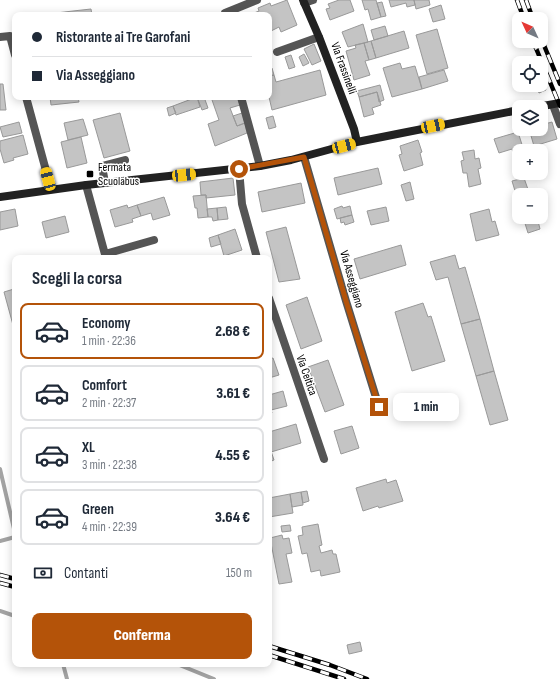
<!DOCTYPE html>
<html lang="it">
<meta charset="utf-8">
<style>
body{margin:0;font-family:"Sofia Sans Condensed",sans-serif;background:#f6f6f7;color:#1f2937;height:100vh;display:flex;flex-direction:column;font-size:15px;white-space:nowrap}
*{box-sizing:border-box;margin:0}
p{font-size:13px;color:#747a83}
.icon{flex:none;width:22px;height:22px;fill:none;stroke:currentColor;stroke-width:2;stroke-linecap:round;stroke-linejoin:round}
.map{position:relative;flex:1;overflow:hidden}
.drawer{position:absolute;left:12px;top:255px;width:260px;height:412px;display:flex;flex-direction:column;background:#fff;border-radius:8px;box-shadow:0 2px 10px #0003}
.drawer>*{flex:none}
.guide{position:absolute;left:12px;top:12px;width:260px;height:88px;border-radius:8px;box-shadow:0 2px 10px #0003;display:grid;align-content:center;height:88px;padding:0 20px;background:#fff}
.needle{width:26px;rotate:314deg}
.controls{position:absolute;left:512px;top:12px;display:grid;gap:8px}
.controls a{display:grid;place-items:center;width:36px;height:36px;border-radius:8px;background:#fff;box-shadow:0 2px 10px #0003;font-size:20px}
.end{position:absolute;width:18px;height:18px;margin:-9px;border:5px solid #b45309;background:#fff;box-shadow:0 0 0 2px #fff}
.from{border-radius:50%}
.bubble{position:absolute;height:28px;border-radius:8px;background:#fff;box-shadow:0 2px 10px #0003;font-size:13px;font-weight:800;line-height:28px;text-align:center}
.car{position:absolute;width:12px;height:24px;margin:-12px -6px;border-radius:5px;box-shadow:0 0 3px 1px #0007;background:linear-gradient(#f5c518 24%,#345 0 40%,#f5c518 0 76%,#345 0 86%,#f5c518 0)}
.guide b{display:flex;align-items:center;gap:14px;height:38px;font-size:15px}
.guide b+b{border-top:1px solid #e0e1e3}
.guide i{width:10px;height:10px;background:#1f2937}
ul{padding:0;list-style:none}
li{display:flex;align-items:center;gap:12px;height:56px;margin:0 8px 6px;padding:0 12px;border:2px solid #e0e1e3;border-radius:8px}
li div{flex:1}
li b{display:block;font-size:15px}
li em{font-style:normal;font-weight:800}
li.on{border-color:#b45309}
li>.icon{width:36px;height:36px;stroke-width:1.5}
h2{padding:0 20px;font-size:18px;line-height:48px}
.pay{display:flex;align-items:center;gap:10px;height:44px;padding:0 20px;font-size:15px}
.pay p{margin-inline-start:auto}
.button{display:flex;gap:8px;margin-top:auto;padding:8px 20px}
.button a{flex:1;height:46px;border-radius:8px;background:#b45309;color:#fff;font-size:16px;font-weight:800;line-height:46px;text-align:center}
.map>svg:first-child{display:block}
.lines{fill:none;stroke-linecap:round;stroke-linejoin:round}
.stream{stroke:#a3a3a3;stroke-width:4}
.building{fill:#c4c4c4;stroke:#999}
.lane{stroke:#555;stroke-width:8}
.street{stroke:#555;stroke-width:8}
.secondary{stroke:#222;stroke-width:8}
.rail-casing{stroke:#000;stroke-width:4.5}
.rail{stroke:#fff;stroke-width:3;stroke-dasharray:9;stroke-linecap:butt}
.route{stroke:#b45309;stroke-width:5}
.poi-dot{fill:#000;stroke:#fff;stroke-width:1.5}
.labels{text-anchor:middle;stroke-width:3;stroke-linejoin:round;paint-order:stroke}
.street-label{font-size:12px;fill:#000;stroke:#fff}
.poi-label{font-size:12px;fill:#000;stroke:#fff;text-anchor:start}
</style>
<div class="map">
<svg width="560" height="679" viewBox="0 0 560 679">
<rect width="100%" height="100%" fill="#fff"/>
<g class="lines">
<path class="stream" d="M 0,469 L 15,533
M 0,541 L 15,537
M 0,611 L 15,616
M 63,664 L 67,679
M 177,664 L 214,679"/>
</g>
<path class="building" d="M 287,0 L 297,25 L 281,32 L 279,27 L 269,32 L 271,36 L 269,37 L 269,15 L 249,15 L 259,11 L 258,8 L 270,3 L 271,6 Z
M 339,0 L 350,0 L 354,11 L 330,20 L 326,9 L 330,8 L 328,4 Z
M 362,0 L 376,0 L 381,17 L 371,20 L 368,9 L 365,10 Z
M 389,0 L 414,0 L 415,5 L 407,7 L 406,3 L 391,7 Z
M 414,0 L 429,0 L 430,5 L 416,9 Z
M 382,2 L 386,16 L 381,17 L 377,3 Z
M 441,5 L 445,19 L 433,22 L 429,9 Z
M 91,9 L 92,15 L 39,15 L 73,11 Z
M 363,24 L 368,42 L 348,47 L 342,32 Z
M 385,26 L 388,36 L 374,40 L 371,30 Z
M 437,29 L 448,68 L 427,74 L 416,35 Z
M 404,31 L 409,48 L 376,58 L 371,41 Z
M 371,41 L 376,58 L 369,60 L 364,43 Z
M 364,43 L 369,60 L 365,61 L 370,75 L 354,80 L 346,51 L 356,48 L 355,45 Z
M 314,44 L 321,61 L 312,65 L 304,49 Z
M 304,54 L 309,63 L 303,66 L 299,57 Z
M 291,55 L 295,67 L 289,69 L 285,57 Z
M 400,63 L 402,69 L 415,66 L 422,89 L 392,97 L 383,68 Z
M 269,68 L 272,68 L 274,75 L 269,76 Z
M 320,70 L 326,95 L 272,110 L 269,97 L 269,76 L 274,75 L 276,82 Z
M 444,70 L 448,81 L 422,89 L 419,77 Z
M 542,80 L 546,90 L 539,93 L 536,85 L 541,85 L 541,81 Z
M 0,84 L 3,84 L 6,110 L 0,110 Z
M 380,85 L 384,100 L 379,102 L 377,92 L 359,97 L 357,91 Z
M 377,92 L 381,105 L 372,108 L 374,114 L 364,117 L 359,97 Z
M 50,97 L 78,97 L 79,102 L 51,105 Z
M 197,97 L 200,107 L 176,115 L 173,106 Z
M 197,97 L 204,97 L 208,108 L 202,110 Z
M 211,97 L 237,97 L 240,105 L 230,108 L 237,126 L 245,123 L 247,133 L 215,146 L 208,124 L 219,120 Z
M 173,106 L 176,113 L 169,116 L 167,108 Z
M 120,113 L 130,151 L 104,158 L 93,120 Z
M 242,113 L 245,123 L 237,126 L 233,116 Z
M 273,116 L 276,127 L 269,129 L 266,118 Z
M 83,119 L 88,135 L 68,140 L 64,123 Z
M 19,122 L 22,133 L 3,137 L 0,127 Z
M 552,122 L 557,139 L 534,146 L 529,129 L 541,129 L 541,125 Z
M 518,132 L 524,151 L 519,151 L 519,167 L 517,167 L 512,149 L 499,153 L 494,139 Z
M 23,135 L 28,154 L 13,158 L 14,160 L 4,163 L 0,149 L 0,141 Z
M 81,137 L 87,163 L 67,168 L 61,142 Z
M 418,140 L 422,152 L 420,153 L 423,165 L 404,171 L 399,155 L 402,154 L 400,146 Z
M 474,150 L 475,159 L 479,158 L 481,168 L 478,169 L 481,184 L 469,187 L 467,173 L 463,173 L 461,161 L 464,160 L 462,152 Z
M 378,168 L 382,184 L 338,195 L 334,178 Z
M 233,178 L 235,195 L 206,198 L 206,195 L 201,195 L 200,182 Z
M 524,178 L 530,195 L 519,195 L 519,204 L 512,181 Z
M 410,182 L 414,199 L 406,201 L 401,185 Z
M 301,183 L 305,203 L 262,212 L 258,192 Z
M 206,195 L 208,217 L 198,218 L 197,208 L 195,208 L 193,196 Z
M 164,197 L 170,215 L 153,220 L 151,213 L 141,216 L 137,205 Z
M 127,205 L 128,208 L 137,205 L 141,216 L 132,219 L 133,222 L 115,227 L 110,210 Z
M 342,206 L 343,208 L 350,206 L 352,215 L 337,219 L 334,209 Z
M 226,207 L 228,219 L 218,220 L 217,208 Z
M 386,207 L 389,221 L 371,225 L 367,211 Z
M 217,208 L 218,220 L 213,221 L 212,217 L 208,217 L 207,209 Z
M 15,209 L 18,226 L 0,230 L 0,212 Z
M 489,209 L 492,222 L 495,221 L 499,235 L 476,241 L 470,214 Z
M 352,215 L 354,222 L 345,225 L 344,222 L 341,223 L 340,218 Z
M 65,216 L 69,232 L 46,238 L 42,222 Z
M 523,217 L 537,217 L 540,229 L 528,233 Z
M 286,227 L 300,279 L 279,282 L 266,232 Z
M 235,229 L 242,250 L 224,256 L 218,235 Z
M 218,235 L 221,244 L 211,247 L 209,238 Z
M 401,245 L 406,265 L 360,279 L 354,259 Z
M 455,255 L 459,269 L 465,267 L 480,319 L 461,324 L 448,277 L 436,280 L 430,262 Z
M 14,289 L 15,324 L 13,325 L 4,292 Z
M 307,297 L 322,341 L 301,349 L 286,305 Z
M 423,303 L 428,317 L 431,316 L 445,361 L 412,371 L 395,312 Z
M 480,319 L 494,371 L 476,376 L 461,324 Z
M 273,358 L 279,375 L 269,378 L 269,359 Z
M 328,360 L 344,405 L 325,412 L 308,367 Z
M 494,371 L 508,420 L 490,425 L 476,376 Z
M 283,391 L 287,406 L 271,410 L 272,413 L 269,414 L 269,395 Z
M 296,424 L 301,443 L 271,452 L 269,445 L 269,432 Z
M 352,426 L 359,448 L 341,454 L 334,431 Z
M 269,445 L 274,460 L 269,462 Z
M 386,479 L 387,483 L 396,480 L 403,501 L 379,508 L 378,506 L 363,511 L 356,488 Z
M 307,491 L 309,501 L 303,503 L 301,492 Z
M 301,492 L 303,505 L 292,507 L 290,494 Z
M 290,494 L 293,513 L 269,517 L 269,498 Z
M 318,524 L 322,545 L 319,546 L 321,553 L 332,550 L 333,554 L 336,554 L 340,572 L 321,576 L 320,570 L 311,572 L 307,553 L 302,554 L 298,536 L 303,535 L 302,527 Z
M 290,525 L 291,531 L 282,532 L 281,526 Z
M 282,535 L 283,539 L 289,538 L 292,553 L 286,554 L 292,582 L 279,584 L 270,538 Z
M 360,642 L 362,651 L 349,654 L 347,645 Z"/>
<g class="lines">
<path class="lane" d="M 277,52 L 319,37
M 241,97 L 260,166
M 105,183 L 102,166 L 125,160"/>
<path class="street" d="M 304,3 L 313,0
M 225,13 L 257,0
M 0,37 L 10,36 L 15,55
M 26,97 L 51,189
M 553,105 L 560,124
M 304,157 L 346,301 L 379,407
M 239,169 L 242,204 L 257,258
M 86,185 L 106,258
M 105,254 L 154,240
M 269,298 L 324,459"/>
<path class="secondary" d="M 303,0 L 319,37 L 354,129 L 357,142
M 537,107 L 560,103
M 0,197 L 86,185 L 260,166 L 291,160 L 357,142 L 402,133 L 519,110"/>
<g class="rail-casing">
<path id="rail" d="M 517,0 L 524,19
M 526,0 L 533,19
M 541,38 L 560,84
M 533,41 L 560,106
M 0,575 L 15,579
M 0,583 L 15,587
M 269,646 L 330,665 L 367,679
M 269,655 L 344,679"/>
</g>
<use href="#rail" class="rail"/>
</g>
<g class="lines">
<path class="route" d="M 239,169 L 304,157 L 346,301 L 379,407"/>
</g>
<rect class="poi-dot" x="86" y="170" width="8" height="8" rx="2"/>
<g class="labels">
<g class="street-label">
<text transform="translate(344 68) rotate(70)" y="4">Via Frassinelli</text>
<text transform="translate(352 279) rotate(74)" y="4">Via Asseggiano</text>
<text transform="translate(307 375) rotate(71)" y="4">Via Celtica</text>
</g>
<g class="poi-label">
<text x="98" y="171">Fermata<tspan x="98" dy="14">Scuolabus</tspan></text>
</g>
</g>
</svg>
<div class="controls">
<a><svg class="needle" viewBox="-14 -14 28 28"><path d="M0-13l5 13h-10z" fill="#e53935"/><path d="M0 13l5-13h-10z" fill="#747a83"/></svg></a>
<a><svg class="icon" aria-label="locate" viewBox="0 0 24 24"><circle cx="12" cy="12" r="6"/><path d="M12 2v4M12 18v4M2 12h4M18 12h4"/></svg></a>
<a><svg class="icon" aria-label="layers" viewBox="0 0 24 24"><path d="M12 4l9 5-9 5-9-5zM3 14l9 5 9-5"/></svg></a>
<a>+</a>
<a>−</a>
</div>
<i class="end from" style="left:239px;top:169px"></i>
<i class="end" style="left:379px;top:407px"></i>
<div class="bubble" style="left:393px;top:393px;width:66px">1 min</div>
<i class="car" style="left:433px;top:126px;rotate:78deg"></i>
<i class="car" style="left:344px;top:146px;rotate:75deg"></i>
<i class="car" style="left:184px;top:175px;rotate:84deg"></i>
<i class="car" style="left:48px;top:179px;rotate:345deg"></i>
<div class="guide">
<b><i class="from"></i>Ristorante ai Tre Garofani</b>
<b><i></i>Via Asseggiano</b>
</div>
<section class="drawer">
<h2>Scegli la corsa</h2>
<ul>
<li class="on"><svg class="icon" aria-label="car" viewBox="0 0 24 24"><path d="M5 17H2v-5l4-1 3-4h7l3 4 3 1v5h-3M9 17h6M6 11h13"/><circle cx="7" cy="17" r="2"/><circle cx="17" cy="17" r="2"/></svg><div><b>Economy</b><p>1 min · 22:36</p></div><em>2.68 €</em></li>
<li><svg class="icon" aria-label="car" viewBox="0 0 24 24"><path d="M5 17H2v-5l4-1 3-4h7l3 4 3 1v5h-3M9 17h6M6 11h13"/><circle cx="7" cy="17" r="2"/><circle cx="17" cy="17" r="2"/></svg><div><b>Comfort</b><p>2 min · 22:37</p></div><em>3.61 €</em></li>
<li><svg class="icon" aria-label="car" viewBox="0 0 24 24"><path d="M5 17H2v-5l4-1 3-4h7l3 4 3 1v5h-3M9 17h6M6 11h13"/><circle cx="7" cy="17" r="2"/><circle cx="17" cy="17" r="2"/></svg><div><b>XL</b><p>3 min · 22:38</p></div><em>4.55 €</em></li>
<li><svg class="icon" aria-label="car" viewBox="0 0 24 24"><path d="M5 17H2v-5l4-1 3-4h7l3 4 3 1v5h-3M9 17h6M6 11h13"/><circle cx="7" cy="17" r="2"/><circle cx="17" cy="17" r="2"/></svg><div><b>Green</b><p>4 min · 22:39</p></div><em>3.64 €</em></li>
</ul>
<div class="pay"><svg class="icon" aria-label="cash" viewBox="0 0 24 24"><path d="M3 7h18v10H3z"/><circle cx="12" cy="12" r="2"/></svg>Contanti<p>150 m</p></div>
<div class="button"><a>Conferma</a></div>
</section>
</div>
